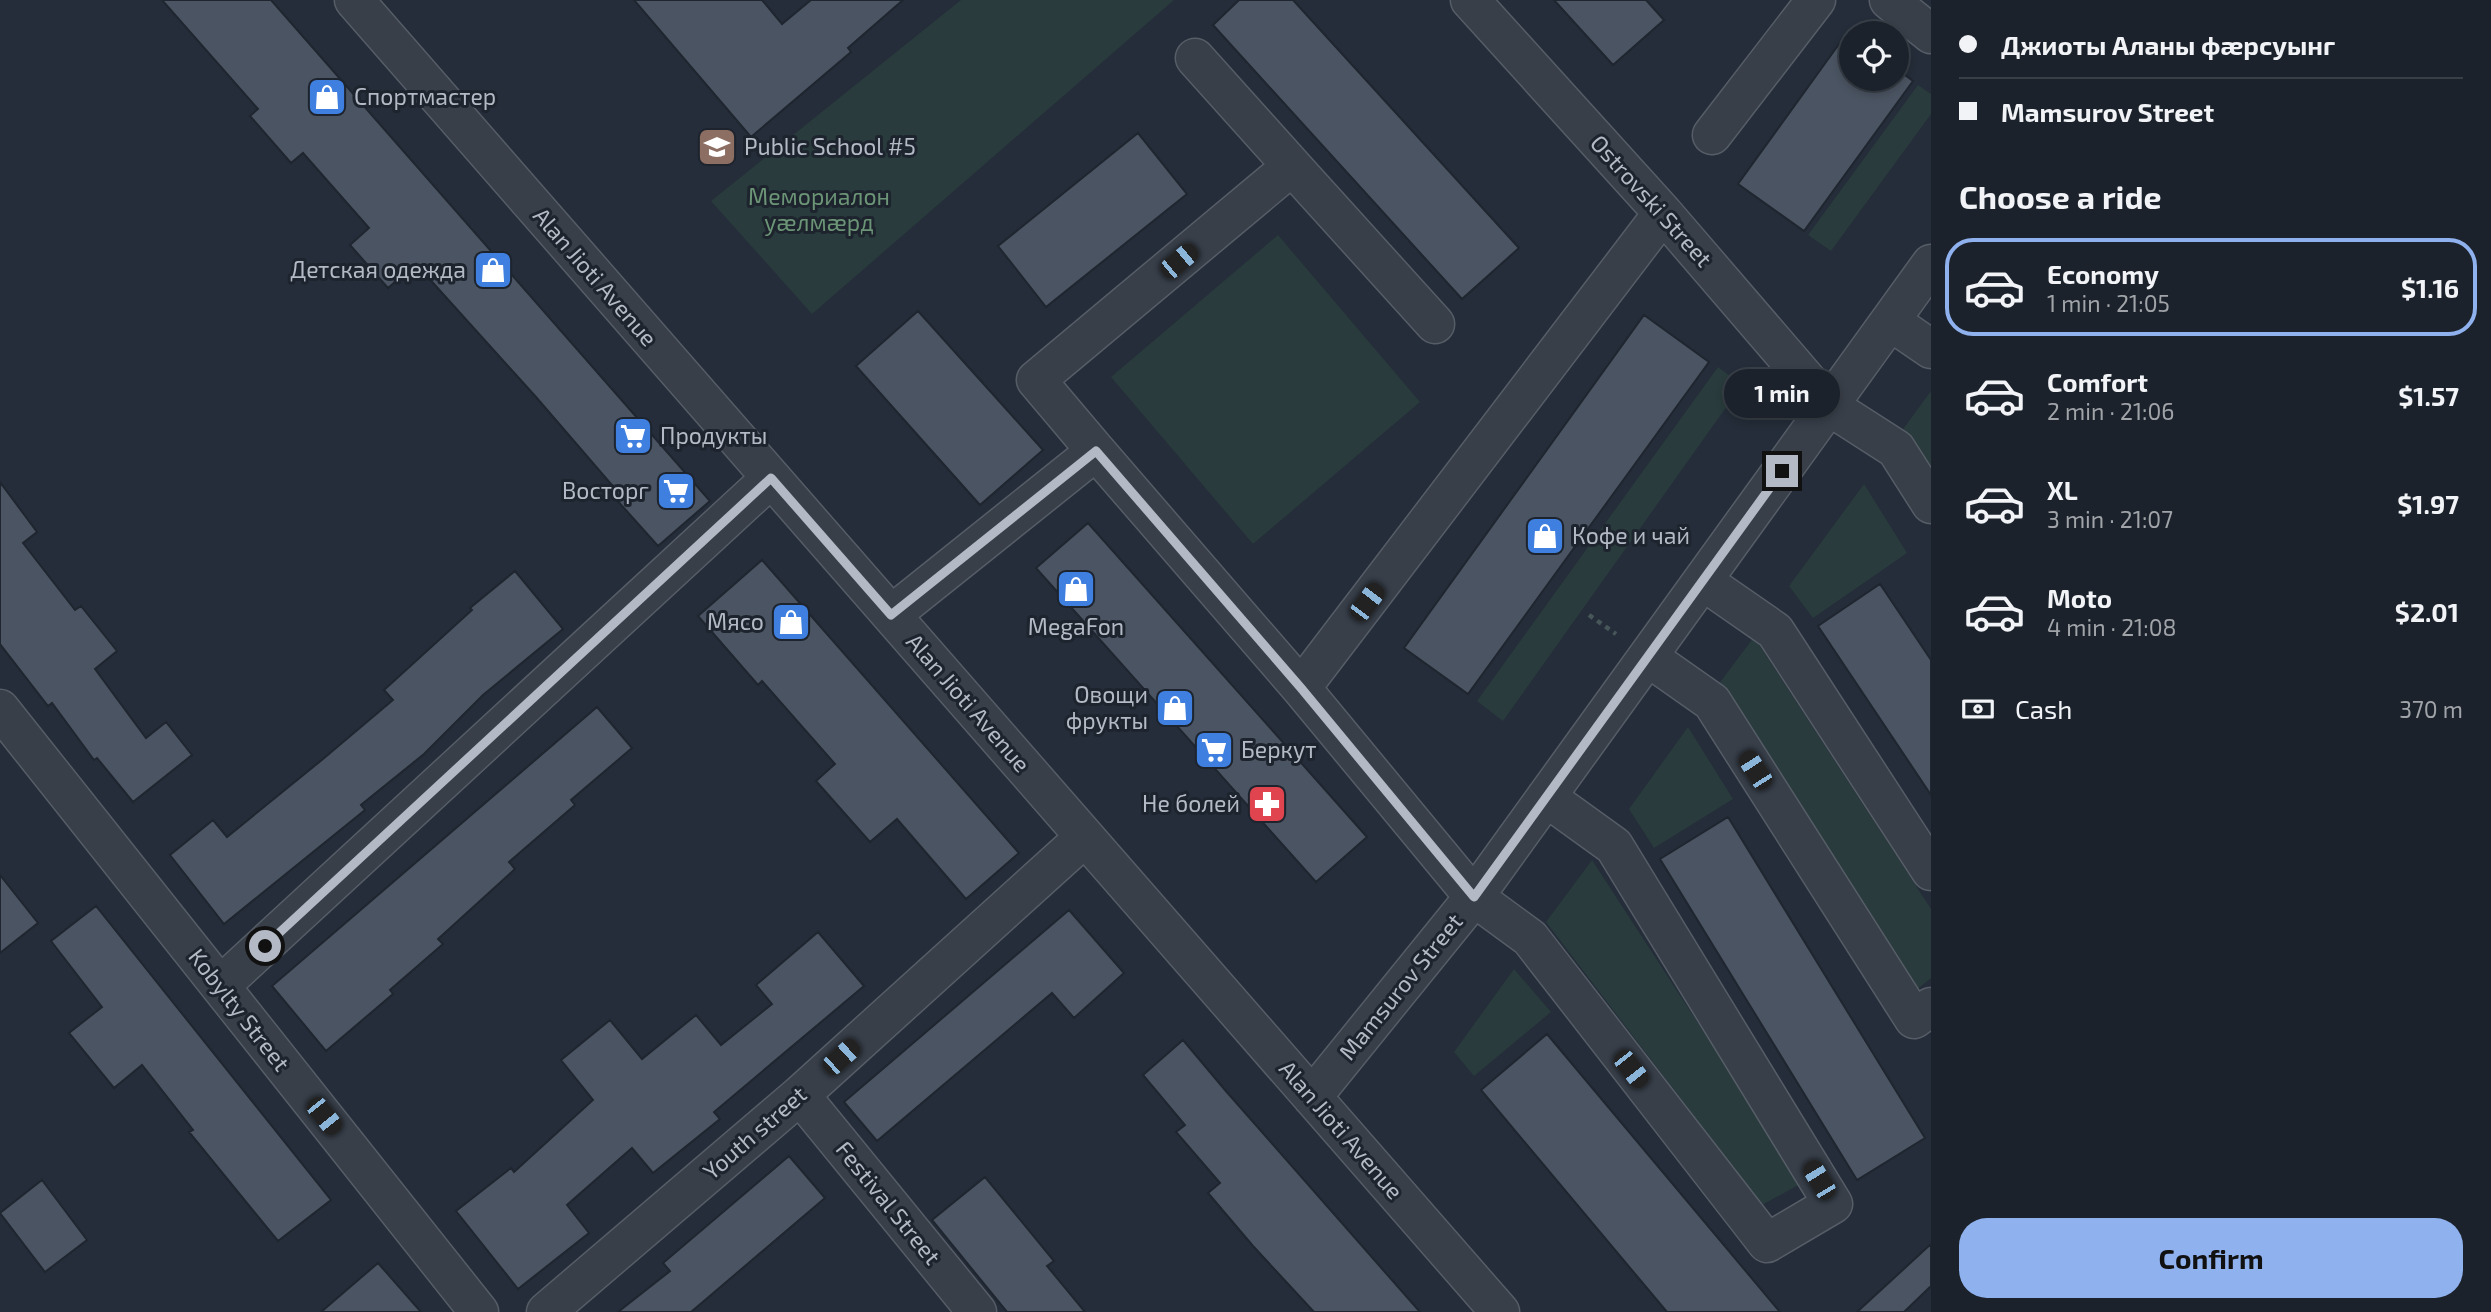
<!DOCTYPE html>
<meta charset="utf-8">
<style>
body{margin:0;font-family:"Exo 2",sans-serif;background:#242a33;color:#f1f3f6;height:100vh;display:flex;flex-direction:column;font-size:26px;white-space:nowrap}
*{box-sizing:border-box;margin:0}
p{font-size:23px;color:#a0a4a9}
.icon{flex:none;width:38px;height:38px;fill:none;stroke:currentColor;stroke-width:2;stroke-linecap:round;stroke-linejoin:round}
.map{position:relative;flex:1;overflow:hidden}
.sheet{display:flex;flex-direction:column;background:#1b222b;width:560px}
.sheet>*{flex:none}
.top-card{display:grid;align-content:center;height:154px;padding:0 28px;background:#1b222b}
.tools{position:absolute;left:1839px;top:21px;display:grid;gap:14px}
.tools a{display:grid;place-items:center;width:70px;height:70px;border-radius:50%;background:#1b222b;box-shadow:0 4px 10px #0003,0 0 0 2px #393f47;font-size:35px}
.end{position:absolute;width:32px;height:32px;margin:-16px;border:9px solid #b3bac5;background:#111;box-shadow:0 0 0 4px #111}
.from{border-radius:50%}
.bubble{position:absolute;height:49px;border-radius:24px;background:#1b222b;box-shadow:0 4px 10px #0003,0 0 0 2px #393f47;font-size:23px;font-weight:700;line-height:49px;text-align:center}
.car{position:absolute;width:21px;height:42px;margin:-21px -10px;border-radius:9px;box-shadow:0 0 5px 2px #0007;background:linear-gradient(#222 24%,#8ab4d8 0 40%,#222 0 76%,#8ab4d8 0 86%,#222 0)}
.top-card b{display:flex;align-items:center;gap:24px;height:66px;font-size:26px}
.top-card b+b{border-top:2px solid #393f47}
.top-card i{width:18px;height:18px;background:#f1f3f6}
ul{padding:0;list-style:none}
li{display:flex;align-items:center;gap:21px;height:98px;margin:0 14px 10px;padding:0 14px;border:4px solid transparent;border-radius:28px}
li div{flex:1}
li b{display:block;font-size:26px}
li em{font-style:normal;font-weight:700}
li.active{border-color:#8fb1ee}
li>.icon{width:63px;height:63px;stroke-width:1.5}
h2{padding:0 28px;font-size:32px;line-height:84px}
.pay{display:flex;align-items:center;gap:18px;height:77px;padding:0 28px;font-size:26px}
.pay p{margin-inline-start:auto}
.button{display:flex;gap:14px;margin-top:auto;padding:14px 28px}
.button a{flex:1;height:80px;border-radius:28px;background:#8fb1ee;color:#111;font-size:28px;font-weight:700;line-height:80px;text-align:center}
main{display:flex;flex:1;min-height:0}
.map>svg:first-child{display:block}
.green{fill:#293b3c}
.building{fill:#4b5462;stroke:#1f2630;stroke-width:2}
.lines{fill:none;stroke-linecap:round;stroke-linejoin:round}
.minor-casing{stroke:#565d67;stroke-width:41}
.path{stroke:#465659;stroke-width:4.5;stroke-dasharray:5 5;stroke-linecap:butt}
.minor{stroke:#383f49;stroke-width:38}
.route{stroke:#b3bac5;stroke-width:9}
.labels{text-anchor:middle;stroke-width:6;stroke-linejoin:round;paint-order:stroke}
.poi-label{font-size:23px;fill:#b3bac5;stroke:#1d242e;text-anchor:start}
.park-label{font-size:23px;fill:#6c9476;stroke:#1d242e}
.street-label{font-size:23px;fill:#b3bac5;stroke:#1d242e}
</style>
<main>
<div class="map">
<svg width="1931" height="1312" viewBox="0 0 1931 1312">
<rect width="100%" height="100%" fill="#242d39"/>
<path class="green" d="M 961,0 L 1174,0 L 812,314 L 711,201 Z
M 1918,85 L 1931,94 L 1931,114 L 1831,251 L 1808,235 Z
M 1278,235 L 1420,402 L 1253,544 L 1111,377 Z
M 1718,367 L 1742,385 L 1503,721 L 1477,701 Z
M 1931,391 L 1931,487 L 1898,436 Z
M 1864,484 L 1907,553 L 1813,618 L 1789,586 Z
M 1754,637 L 1931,909 L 1931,978 L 1914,992 L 1718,685 Z
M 1688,727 L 1733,799 L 1654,848 L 1629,809 Z
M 1592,860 L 1802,1183 L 1762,1205 L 1546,922 Z
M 1514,969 L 1551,1012 L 1474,1076 L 1454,1052 Z"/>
<path class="building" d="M 162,0 L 271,0 L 710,501 L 658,546 L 607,489 L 612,485 L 536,397 L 416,264 L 388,288 L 350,245 L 369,228 L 303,153 L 291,163 L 250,116 L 258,109 Z
M 634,0 L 762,0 L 782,24 L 811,0 L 903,0 L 848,48 L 851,52 L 751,137 Z
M 1239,0 L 1293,0 L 1519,248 L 1462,299 L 1213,25 Z
M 1554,0 L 1646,0 L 1664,20 L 1613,65 Z
M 1847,33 L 1852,36 L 1852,79 L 1897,79 L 1897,69 L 1913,81 L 1804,231 L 1738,184 Z
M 1138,133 L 1187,194 L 1046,307 L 998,246 Z
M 918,311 L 1043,450 L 980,505 L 856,366 Z
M 1644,315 L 1709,362 L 1468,694 L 1404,648 Z
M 0,482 L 37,532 L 23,543 L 75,610 L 81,606 L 117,651 L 95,669 L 146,738 L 166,722 L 192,755 L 133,802 L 97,758 L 94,760 L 52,703 L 48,706 L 0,644 Z
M 1088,523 L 1367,837 L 1316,882 L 1036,568 Z
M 762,560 L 1019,853 L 966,899 L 897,819 L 870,842 L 816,781 L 835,764 L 762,681 L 758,685 L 698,616 Z
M 515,571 L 563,629 L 483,695 L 424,754 L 361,805 L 365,810 L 224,924 L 170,855 L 213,820 L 227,837 L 323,759 L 393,700 L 384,690 L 472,610 L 470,608 Z
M 1880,584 L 1931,660 L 1931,795 L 1818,626 Z
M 597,707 L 632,748 L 571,800 L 575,805 L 509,862 L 515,869 L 438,939 L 443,944 L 390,990 L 393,994 L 326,1051 L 272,986 Z
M 1728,817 L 1925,1138 L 1857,1180 L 1660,859 Z
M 0,875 L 38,923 L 0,953 Z
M 96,906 L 331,1200 L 278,1241 L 189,1132 L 193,1130 L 142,1065 L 114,1088 L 69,1033 L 102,1007 L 51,941 Z
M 1069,910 L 1124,973 L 1074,1018 L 1052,993 L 877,1141 L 844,1102 Z
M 818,932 L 864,986 L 714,1112 L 720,1119 L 653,1173 L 632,1148 L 567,1205 L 589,1233 L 518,1289 L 456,1211 L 511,1168 L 514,1172 L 593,1100 L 561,1060 L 610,1020 L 642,1059 L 696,1015 L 721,1045 L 772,1004 L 756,985 Z
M 1547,1034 L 1780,1312 L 1667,1312 L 1481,1090 Z
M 1183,1040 L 1225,1090 L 1420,1312 L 1314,1312 L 1253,1246 L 1208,1193 L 1220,1183 L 1176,1132 L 1185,1125 L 1143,1075 Z
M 789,1156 L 825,1198 L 691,1312 L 618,1312 L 670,1271 L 663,1263 Z
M 985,1177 L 1054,1261 L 1047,1266 L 1085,1312 L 1007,1312 L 932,1220 Z
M 42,1180 L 87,1240 L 45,1272 L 0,1213 Z
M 1931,1244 L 1931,1286 L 1904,1312 L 1857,1312 Z
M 378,1263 L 421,1312 L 321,1312 Z"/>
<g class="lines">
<g class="minor-casing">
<path id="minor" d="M 354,0 L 1500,1312
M 1470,0 L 1663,213 L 1829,406 L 1896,449 L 1931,504
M 1889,0 L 1931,34
M 1195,58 L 1292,166
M 1712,135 L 1816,0
M 1890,321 L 1931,349
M 1096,451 L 1301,688 L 1474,897 L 1530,938 L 1767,1243 L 1833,1204 L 1614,846 L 1546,797
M 1703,581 L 1775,631 L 1931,871
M 891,615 L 1096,451 L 1036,380 L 1292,166 L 1435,324
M 1648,657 L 1712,702 L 1914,1019 L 1931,1007
M 1301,688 L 1663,213
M 0,709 L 479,1312
M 220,986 L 771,478
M 800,1095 L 977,1312
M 1312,1097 L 1474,897 L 1931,264
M 546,1312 L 800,1095 L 1085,837"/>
</g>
<path class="path" d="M 1589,615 L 1616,634"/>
<use href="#minor" class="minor"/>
</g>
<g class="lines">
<path class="route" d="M 265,946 L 771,478 L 891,615 L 1096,451 L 1301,688 L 1474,897 L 1782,471"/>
</g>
<defs>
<g id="shop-square" transform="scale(2.0125)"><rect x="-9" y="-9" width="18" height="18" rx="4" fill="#3f7fe0" stroke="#1d242e"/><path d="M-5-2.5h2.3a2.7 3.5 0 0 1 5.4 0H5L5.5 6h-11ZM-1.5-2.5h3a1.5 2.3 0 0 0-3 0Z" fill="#fff"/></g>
<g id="school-square" transform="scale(2.0125)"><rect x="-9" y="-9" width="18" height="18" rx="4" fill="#8d6e63" stroke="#1d242e"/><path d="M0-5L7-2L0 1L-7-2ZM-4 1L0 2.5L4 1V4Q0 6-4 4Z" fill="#fff"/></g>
<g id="supermarket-square" transform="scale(2.0125)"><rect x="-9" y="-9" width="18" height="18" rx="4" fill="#3f7fe0" stroke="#1d242e"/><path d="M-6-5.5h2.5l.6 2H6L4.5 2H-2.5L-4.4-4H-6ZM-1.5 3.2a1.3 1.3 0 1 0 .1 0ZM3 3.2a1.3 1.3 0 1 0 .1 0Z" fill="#fff"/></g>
<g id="pharmacy-square" transform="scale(2.0125)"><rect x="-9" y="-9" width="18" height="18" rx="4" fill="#e0444e" stroke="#1d242e"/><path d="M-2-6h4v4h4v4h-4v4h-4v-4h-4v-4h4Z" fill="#fff"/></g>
</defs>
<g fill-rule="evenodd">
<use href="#shop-square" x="327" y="97"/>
<use href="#school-square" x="717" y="147"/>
<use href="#shop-square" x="493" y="270"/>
<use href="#supermarket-square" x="633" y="436"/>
<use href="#supermarket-square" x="676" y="491"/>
<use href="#shop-square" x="1545" y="536"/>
<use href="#shop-square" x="1076" y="589"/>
<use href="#shop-square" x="791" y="622"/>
<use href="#shop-square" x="1175" y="708"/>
<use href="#supermarket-square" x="1214" y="750"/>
<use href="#pharmacy-square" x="1267" y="804"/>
</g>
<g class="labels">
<g class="poi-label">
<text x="354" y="105">Спортмастер</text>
<text x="744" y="155">Public School #5</text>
<text x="466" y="278" text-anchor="end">Детская одежда</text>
<text x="660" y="444">Продукты</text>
<text x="649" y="499" text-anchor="end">Восторг</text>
<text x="1572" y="544">Кофе и чай</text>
<text x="764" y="630" text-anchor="end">Мясо</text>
<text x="1076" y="635" text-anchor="middle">MegaFon</text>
<text x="1148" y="703" text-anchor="end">Овощи<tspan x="1148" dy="26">фрукты</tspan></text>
<text x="1241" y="758">Беркут</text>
<text x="1240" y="812" text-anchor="end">Не болей</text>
</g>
<g class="park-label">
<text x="819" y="205">Мемориалон<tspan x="819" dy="26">уæлмæрд</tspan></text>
</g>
<g class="street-label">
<text transform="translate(1651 201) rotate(48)" y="8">Ostrovski Street</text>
<text transform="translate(595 277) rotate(49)" y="8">Alan Jioti Avenue</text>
<text transform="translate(968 703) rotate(49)" y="8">Alan Jioti Avenue</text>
<text transform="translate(1401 987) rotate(-51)" y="8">Mamsurov Street</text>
<text transform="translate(239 1010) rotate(52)" y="8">Kobylty Street</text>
<text transform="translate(1341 1130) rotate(49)" y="8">Alan Jioti Avenue</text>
<text transform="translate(755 1133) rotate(-41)" y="8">Youth street</text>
<text transform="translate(888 1203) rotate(51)" y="8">Festival Street</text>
</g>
</g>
</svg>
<div class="tools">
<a><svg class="icon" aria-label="locate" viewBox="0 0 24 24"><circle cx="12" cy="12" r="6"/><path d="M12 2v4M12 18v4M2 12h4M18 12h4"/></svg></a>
</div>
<i class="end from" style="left:265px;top:946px"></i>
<i class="end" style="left:1782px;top:471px"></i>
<div class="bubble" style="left:1724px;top:369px;width:116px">1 min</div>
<i class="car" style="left:1179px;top:261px;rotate:50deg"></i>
<i class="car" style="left:1367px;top:602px;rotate:37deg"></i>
<i class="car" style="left:1755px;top:770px;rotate:327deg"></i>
<i class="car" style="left:841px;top:1057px;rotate:48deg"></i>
<i class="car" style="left:1631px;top:1069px;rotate:142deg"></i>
<i class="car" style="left:324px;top:1116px;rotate:141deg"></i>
<i class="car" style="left:1819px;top:1180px;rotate:329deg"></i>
</div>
<section class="sheet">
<div class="top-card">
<b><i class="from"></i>Джиоты Аланы фæрсуынг</b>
<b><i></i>Mamsurov Street</b>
</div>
<h2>Choose a ride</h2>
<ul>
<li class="active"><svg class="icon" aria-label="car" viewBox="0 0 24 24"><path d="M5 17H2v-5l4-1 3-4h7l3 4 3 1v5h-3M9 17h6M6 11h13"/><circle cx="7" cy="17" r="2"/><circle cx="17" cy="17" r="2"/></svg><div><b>Economy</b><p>1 min · 21:05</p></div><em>$1.16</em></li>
<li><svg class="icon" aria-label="car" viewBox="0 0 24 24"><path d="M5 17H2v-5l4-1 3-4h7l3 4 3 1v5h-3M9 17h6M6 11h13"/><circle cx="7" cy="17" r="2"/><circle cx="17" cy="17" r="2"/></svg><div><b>Comfort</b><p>2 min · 21:06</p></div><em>$1.57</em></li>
<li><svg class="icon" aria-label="car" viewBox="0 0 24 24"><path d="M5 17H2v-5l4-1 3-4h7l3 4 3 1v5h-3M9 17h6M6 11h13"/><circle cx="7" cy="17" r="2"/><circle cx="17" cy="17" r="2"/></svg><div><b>XL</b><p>3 min · 21:07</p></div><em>$1.97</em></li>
<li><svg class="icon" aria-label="car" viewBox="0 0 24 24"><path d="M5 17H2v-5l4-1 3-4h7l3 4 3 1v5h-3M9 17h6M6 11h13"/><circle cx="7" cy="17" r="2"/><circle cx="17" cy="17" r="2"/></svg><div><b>Moto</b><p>4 min · 21:08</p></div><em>$2.01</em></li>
</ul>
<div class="pay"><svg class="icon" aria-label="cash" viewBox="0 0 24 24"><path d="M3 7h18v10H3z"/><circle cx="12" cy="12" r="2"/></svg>Cash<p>370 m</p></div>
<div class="button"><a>Confirm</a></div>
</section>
</main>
